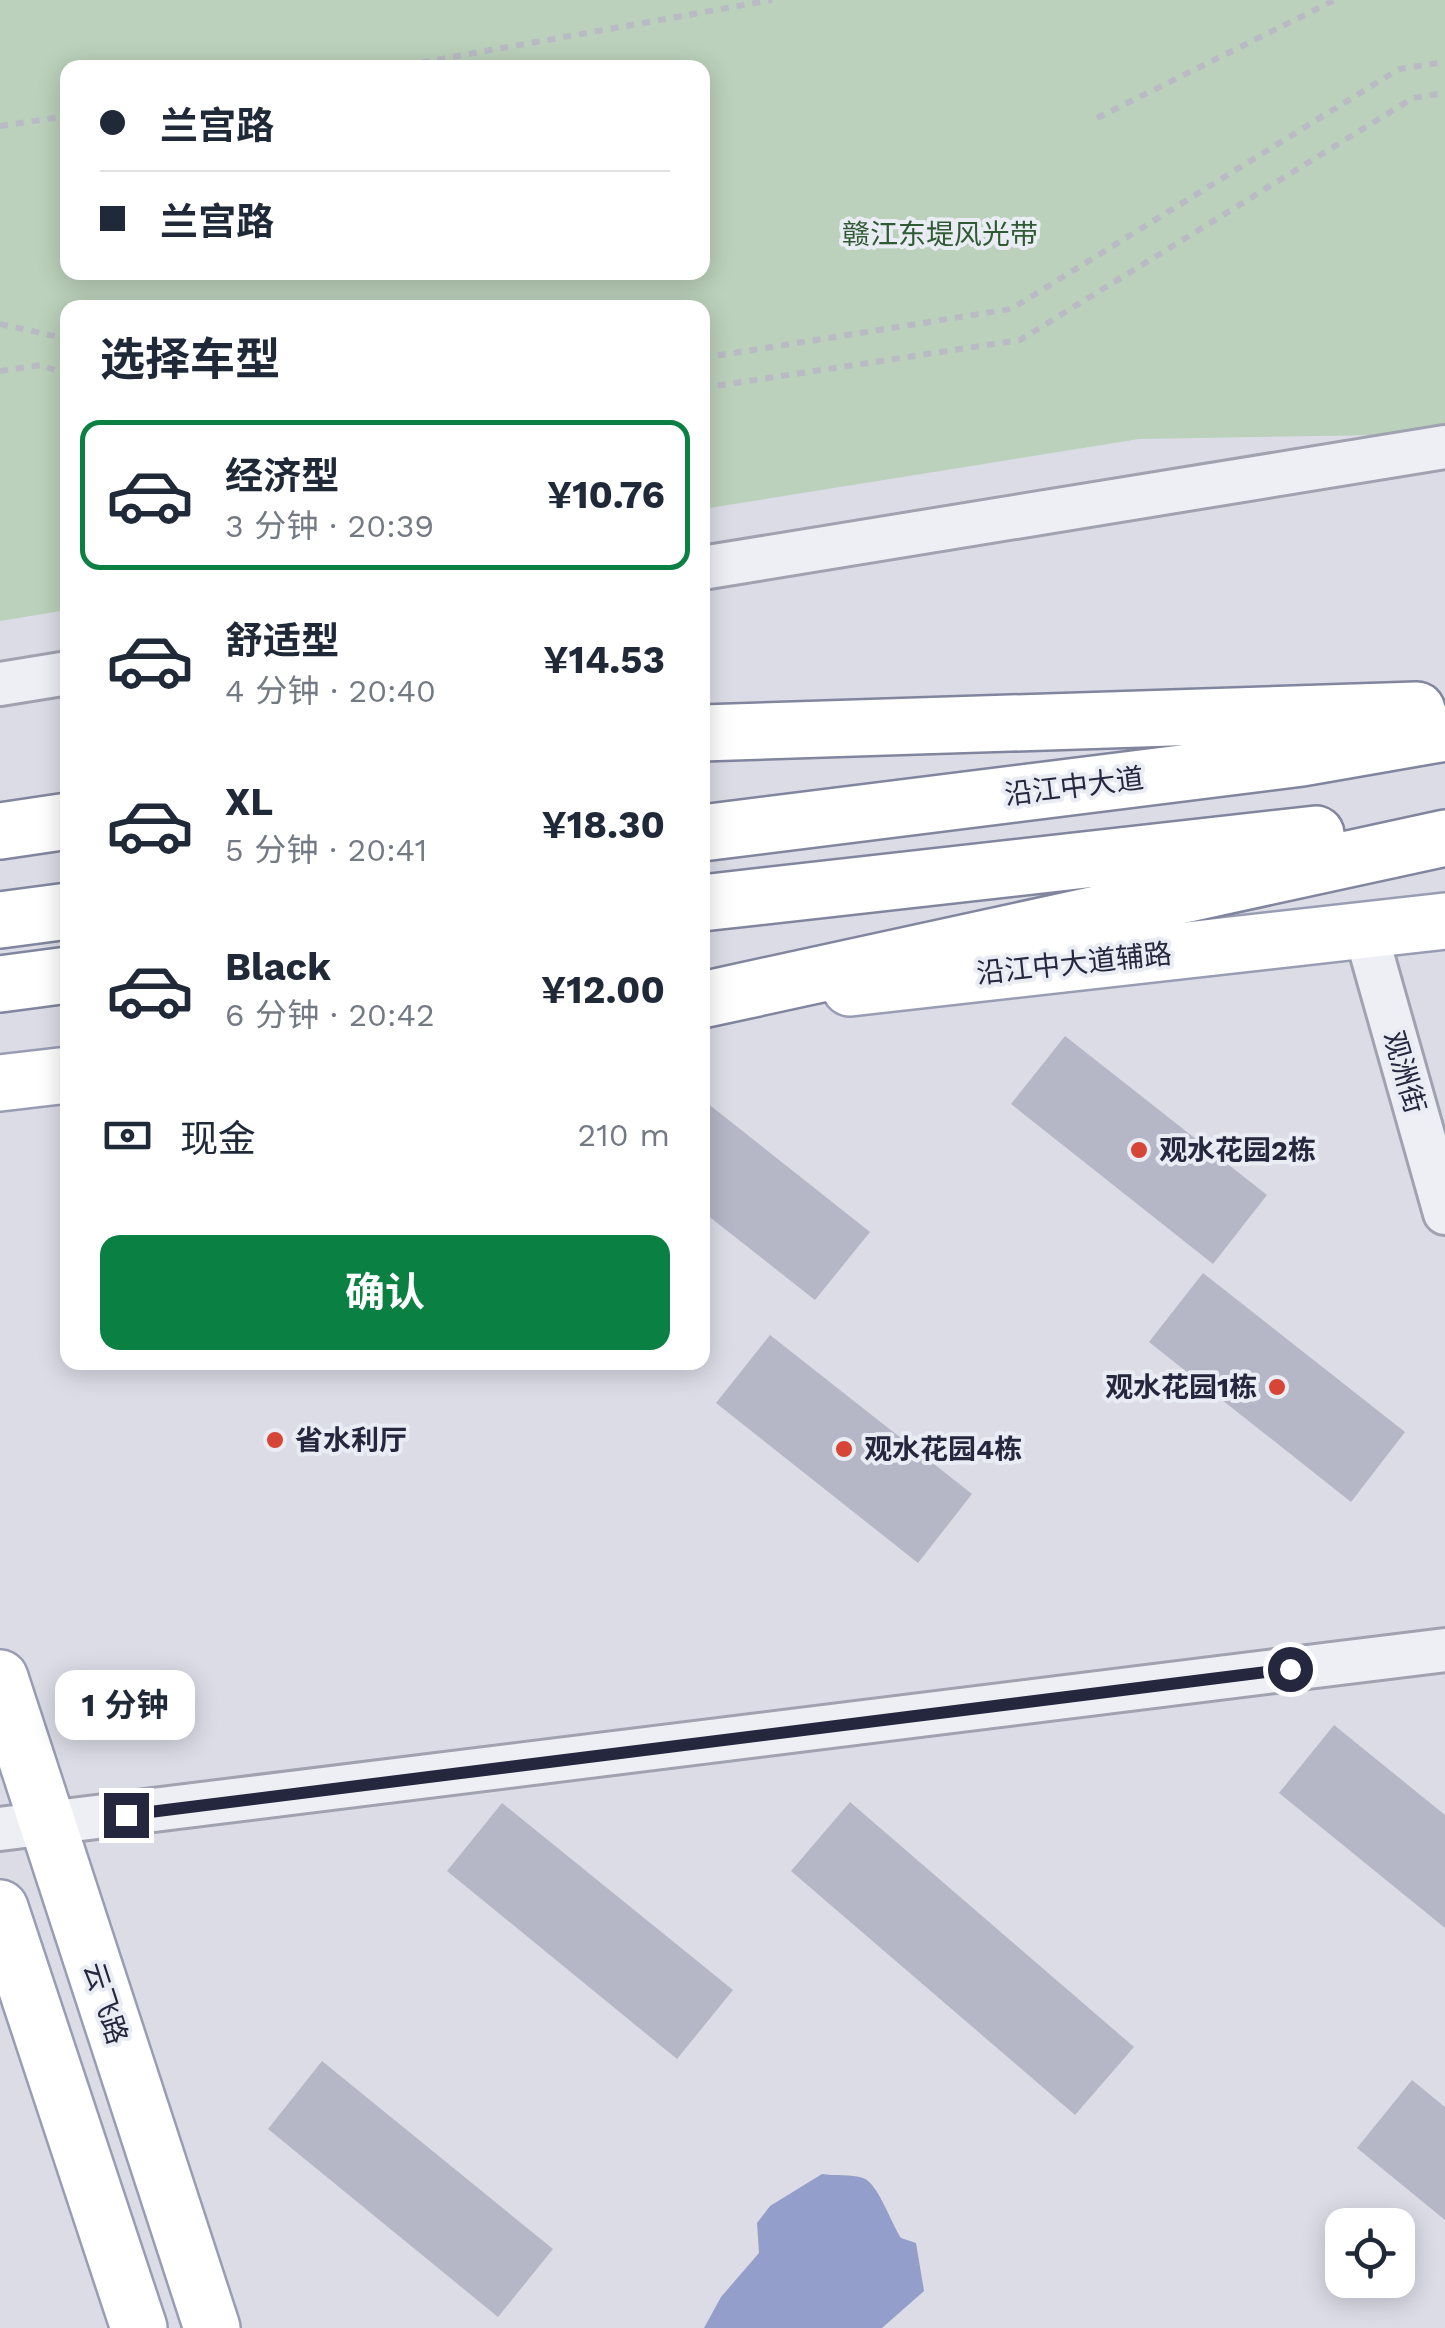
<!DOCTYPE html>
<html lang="zh">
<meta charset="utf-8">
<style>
body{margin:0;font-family:"Work Sans","Noto Sans SC",sans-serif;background:#f6f6f7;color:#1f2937;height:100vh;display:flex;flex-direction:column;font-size:38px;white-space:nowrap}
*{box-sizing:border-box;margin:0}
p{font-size:32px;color:#747a83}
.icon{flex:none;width:55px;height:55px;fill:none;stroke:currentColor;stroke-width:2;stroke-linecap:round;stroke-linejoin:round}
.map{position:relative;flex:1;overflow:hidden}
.details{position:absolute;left:60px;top:300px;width:650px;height:1070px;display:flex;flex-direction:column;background:#fff;border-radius:20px;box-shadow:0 5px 25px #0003}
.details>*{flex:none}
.top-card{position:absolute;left:60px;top:60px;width:650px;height:220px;border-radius:20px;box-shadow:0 5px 25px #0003;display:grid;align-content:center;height:220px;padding:0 40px;background:#fff}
.controls{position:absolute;left:1325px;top:2208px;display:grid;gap:20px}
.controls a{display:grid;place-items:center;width:90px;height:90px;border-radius:20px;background:#fff;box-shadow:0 5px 25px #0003;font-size:50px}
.end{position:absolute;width:45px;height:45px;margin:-22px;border:12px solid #24273d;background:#fff;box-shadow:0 0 0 5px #fff}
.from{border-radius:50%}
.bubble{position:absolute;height:70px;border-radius:20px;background:#fff;box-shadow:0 5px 25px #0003;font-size:32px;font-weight:700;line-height:70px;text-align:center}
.top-card b{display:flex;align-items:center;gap:35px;height:95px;font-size:38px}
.top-card b+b{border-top:2px solid #e0e1e3}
.top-card i{width:25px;height:25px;background:#1f2937}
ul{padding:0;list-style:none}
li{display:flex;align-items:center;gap:30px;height:150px;margin:0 20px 15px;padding:0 20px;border:5px solid transparent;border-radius:20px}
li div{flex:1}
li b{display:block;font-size:38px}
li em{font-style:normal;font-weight:700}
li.on{border-color:#0b8043}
li>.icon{width:90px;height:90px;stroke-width:1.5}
h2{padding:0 40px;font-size:45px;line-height:120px}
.pay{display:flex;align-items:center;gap:25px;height:110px;padding:0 40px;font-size:38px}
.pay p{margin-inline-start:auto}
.action{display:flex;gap:20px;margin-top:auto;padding:20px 40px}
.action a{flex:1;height:115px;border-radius:20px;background:#0b8043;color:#fff;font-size:40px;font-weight:700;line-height:115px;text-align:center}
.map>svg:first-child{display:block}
.green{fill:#bbd1bb;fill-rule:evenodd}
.water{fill:#939fca}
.building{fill:#b5b7c7}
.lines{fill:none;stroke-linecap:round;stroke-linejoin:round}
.minor-casing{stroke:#a0a2b0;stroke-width:48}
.major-casing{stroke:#999db3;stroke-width:60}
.highway-casing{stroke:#81859e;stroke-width:60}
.path{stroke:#b9bac5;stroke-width:6;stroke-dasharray:8 8;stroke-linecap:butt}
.minor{stroke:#eeeef5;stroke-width:42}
.major{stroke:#fff;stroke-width:55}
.highway{stroke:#fff;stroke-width:55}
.route{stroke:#24273d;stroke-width:12}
.poi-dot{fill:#d64535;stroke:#eaecf4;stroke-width:4}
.labels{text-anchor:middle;stroke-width:8;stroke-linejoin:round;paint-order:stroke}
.park-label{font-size:28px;fill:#305a33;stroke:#eaecf4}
.street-label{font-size:28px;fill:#24273d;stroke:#eaecf4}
.poi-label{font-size:28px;font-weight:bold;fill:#24273d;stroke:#eaecf4;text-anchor:start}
</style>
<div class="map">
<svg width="1445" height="2328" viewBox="0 0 1445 2328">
<rect width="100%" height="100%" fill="#dbdce6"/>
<path class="green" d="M 0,0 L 1445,0 L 1445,434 L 1139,439 L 703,509 L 702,308 L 68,308 L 67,610 L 0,621 ZM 68,68 L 702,68 L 702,272 L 68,272 Z"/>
<path class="water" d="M 822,2174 C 834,2176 852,2174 863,2178 C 878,2183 891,2223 901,2238 L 916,2243 L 924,2291 L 882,2328 L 704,2328 L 721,2297 L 759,2253 L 757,2223 L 770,2206 Z"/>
<path class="building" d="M 1065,1036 L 1267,1195 L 1213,1264 L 1011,1104 Z
M 702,1099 L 870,1232 L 815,1300 L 702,1211 Z
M 1203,1273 L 1405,1432 L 1351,1502 L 1149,1342 Z
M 770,1335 L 972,1494 L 918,1563 L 716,1403 Z
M 1334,1725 L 1445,1815 L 1445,1928 L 1279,1793 Z
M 850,1802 L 1134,2047 L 1075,2115 L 791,1871 Z
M 502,1803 L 733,1990 L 677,2059 L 447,1871 Z
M 322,2061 L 553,2249 L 498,2317 L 268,2129 Z
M 1412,2080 L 1445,2107 L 1445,2220 L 1357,2148 Z"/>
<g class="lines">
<g class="minor-casing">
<path id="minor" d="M 702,568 L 1445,447
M 0,684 L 68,673
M 1365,930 L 1445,1213
M 0,1829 L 1445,1650"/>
</g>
<g class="major-casing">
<path id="major" d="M 850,988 L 1445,921
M 0,1083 L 68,1075
M 0,1678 L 212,2328
M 0,1908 L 139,2328"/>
</g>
<g class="highway-casing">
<path id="highway" d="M 702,733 L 1417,710
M 0,831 L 68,821
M 702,833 L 1302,758 L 1445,733
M 702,903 L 1316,834
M 0,920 L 68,911
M 0,984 L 68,975
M 702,1000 L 1445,838"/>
</g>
<path class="path" d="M 390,68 L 772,0
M 1097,118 L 1335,0
M 0,126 L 68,116
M 0,324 L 68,339
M 702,358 L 1011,309 L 1399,69 L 1445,62
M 0,371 L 41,365 L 68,375
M 702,388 L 1020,340 L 1413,98 L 1445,93"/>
<use href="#minor" class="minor"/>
<use href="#major" class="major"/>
<use href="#highway" class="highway"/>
</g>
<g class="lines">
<path class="route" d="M 126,1815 L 1290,1669"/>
</g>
<g class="poi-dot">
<circle cx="1139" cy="1150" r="10"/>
<circle cx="1277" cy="1387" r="10"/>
<circle cx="275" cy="1440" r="10"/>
<circle cx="844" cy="1449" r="10"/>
</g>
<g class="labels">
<g class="park-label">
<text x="940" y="244">赣江东堤风光带</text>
</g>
<g class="street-label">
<text transform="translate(1074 786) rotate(-7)" y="10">沿江中大道</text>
<text transform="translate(1074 963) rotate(-6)" y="10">沿江中大道辅路</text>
<text transform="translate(1405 1072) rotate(74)" y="10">观洲街</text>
<text transform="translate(106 2003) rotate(72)" y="10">云飞路</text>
</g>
<g class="poi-label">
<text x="1159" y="1160">观水花园2栋</text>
<text x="1257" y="1397" text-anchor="end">观水花园1栋</text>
<text x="295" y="1450">省水利厅</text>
<text x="864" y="1459">观水花园4栋</text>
</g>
</g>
</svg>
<div class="controls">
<a><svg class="icon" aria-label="locate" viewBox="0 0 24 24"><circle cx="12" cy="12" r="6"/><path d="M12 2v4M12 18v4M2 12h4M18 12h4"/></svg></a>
</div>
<i class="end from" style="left:1290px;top:1669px"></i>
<i class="end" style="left:126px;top:1815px"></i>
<div class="bubble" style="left:55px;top:1670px;width:140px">1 分钟</div>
<div class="top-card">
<b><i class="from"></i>兰宫路</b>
<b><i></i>兰宫路</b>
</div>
<section class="details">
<h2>选择车型</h2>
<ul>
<li class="on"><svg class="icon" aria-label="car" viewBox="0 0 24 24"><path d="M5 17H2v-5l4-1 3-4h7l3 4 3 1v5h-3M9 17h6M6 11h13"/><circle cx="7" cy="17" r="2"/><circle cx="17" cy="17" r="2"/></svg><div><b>经济型</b><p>3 分钟 · 20:39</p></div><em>¥10.76</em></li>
<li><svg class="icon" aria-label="car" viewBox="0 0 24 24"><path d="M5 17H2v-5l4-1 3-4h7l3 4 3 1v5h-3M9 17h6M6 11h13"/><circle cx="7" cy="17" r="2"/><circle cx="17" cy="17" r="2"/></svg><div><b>舒适型</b><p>4 分钟 · 20:40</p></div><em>¥14.53</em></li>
<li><svg class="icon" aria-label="car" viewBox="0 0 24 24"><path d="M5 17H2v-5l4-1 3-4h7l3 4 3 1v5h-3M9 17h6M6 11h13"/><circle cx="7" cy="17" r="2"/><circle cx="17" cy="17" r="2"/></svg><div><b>XL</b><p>5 分钟 · 20:41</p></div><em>¥18.30</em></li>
<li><svg class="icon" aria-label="car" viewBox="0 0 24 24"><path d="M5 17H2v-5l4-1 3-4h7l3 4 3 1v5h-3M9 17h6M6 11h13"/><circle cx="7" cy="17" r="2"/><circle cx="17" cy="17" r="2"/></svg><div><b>Black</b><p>6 分钟 · 20:42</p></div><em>¥12.00</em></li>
</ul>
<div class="pay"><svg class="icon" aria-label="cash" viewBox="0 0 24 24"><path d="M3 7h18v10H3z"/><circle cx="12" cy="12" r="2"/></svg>现金<p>210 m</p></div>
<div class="action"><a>确认</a></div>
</section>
</div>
